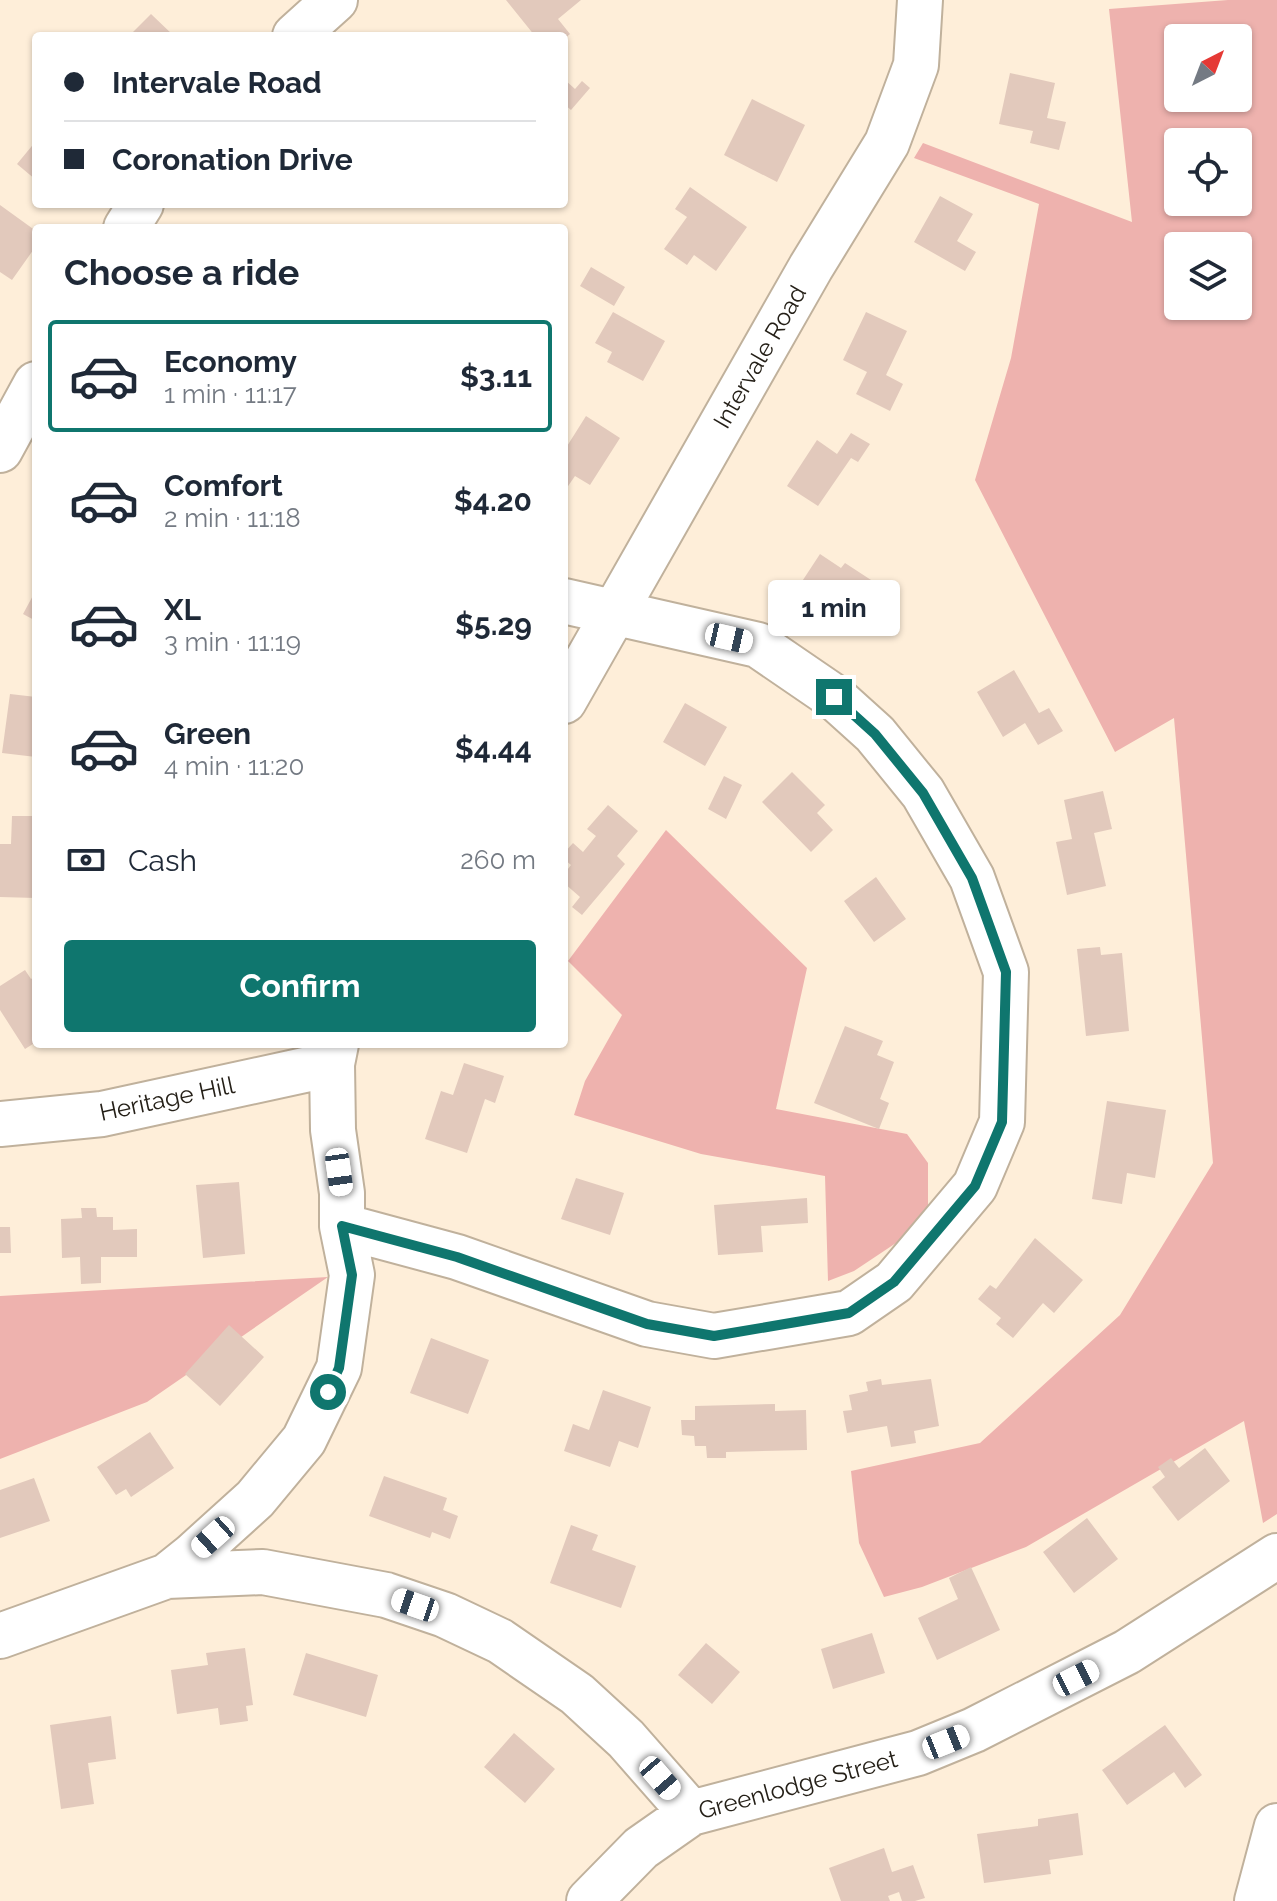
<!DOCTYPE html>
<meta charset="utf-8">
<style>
body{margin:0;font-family:Raleway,sans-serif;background:#f6f6f7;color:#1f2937;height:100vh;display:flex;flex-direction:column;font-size:30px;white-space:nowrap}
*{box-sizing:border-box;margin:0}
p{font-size:26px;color:#747a83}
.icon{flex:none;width:44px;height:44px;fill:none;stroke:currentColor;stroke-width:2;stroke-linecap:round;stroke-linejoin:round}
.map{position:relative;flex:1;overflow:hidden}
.details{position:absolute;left:32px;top:224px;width:536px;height:824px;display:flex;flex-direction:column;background:#fff;border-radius:8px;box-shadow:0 2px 6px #0004}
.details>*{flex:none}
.hud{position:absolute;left:32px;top:32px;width:536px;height:176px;border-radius:8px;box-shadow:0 2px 6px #0004;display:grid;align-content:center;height:176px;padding:0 32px;background:#fff}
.needle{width:52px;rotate:42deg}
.controls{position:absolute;left:1164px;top:24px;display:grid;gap:16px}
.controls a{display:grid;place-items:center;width:88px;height:88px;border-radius:8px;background:#fff;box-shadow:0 2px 6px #0004;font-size:40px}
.end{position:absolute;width:36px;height:36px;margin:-18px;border:10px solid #0f766e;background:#fff;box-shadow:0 0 0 4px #fff}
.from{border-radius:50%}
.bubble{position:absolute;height:56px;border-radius:8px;background:#fff;box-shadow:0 2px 6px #0004;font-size:26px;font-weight:700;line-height:56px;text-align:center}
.car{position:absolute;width:24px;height:48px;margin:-24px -12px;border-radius:10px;box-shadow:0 0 6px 2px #0007;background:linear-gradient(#fff 24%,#345 0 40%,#fff 0 76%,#345 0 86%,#fff 0)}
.hud b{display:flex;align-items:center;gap:28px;height:76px;font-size:30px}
.hud b+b{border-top:2px solid #e0e1e3}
.hud i{width:20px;height:20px;background:#1f2937}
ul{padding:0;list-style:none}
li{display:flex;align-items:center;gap:24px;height:112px;margin:0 16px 12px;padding:0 16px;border:4px solid transparent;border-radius:8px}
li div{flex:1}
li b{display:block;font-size:30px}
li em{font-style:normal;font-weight:700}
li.current{border-color:#0f766e}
li>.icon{width:72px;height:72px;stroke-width:1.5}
h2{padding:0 32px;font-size:36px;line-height:96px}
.pay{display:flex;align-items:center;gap:20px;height:88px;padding:0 32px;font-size:30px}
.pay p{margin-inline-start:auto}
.cta{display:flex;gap:16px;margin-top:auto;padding:16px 32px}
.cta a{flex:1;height:92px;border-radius:8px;background:#0f766e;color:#fff;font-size:32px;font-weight:700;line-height:92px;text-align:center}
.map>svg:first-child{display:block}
.green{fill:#eeb2ae;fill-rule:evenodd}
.building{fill:#e2c9bc}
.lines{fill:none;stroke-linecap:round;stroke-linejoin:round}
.minor-casing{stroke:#c0b19c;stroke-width:48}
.minor{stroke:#fff;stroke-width:44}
.route{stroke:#0f766e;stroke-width:10}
.labels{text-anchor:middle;stroke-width:6;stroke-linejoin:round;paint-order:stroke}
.street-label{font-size:24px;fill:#252018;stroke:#fff}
</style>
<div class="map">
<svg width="1277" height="1901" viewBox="0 0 1277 1901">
<rect width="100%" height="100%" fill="#feeed9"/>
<path class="green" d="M 1228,0 L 1277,0 L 1277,1514 L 1263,1523 L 1244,1421 L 1026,1547 L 922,1587 L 884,1597 L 859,1543 L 851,1471 L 980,1443 L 1120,1315 L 1213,1163 L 1174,718 L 1115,752 L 975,480 L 1011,358 L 1039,204 L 914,158 L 923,143 L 1132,222 L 1109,9 ZM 1178,38 L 1238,38 L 1238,98 L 1178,98 ZM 1178,142 L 1238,142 L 1238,202 L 1178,202 ZM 1178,246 L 1238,246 L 1238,306 L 1178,306 Z
M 666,830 L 807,968 L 776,1109 L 907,1134 L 928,1163 L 928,1205 L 911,1233 L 854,1271 L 828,1281 L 825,1176 L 701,1154 L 574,1115 L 585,1081 L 622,1015 L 568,961 Z
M 328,1277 L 147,1402 L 0,1459 L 0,1296 Z"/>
<path class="building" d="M 506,0 L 581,0 L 558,19 L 570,34 L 564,39 L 564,36 L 535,36 Z
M 151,14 L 174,36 L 129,36 Z
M 1010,73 L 1055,83 L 1047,118 L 1066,122 L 1059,150 L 1030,143 L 1033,131 L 999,124 Z
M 564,79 L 575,89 L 582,81 L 590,88 L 571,110 L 564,104 Z
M 752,99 L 805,125 L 777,182 L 724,155 Z
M 36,141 L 36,180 L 17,164 Z
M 690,187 L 747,227 L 716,271 L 694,255 L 687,265 L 664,249 L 687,217 L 675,209 Z
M 940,196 L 973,214 L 957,241 L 976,252 L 965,271 L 914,242 Z
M 0,205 L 36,231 L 36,246 L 12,280 L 0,272 Z
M 591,267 L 625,287 L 614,306 L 580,286 Z
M 613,312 L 665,341 L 643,381 L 607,362 L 612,352 L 595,343 Z
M 866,312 L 907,331 L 886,375 L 903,384 L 890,411 L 856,394 L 867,372 L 843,360 Z
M 586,416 L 620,438 L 590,485 L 575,476 L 564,492 L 564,451 Z
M 851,433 L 870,444 L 858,462 L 851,458 L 818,506 L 787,486 L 817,440 L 837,454 Z
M 820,554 L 841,568 L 845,563 L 891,593 L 868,630 L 799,586 Z
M 36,590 L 36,621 L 23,614 Z
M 1014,670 L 1039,713 L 1049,708 L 1063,731 L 1038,745 L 1025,723 L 1003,737 L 977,692 Z
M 10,694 L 36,697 L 36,757 L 2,753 Z
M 685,703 L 727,727 L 705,766 L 663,742 Z
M 792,772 L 825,805 L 817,813 L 833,830 L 811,852 L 762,802 Z
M 724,776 L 742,785 L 726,819 L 708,809 Z
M 1103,791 L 1112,829 L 1094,833 L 1106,886 L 1067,895 L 1056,842 L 1072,839 L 1064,800 Z
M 608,805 L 638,831 L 617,856 L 625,864 L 582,915 L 572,907 L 580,897 L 564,883 L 564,874 L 571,865 L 564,859 L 564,853 L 573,843 L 583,852 L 596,836 L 587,829 Z
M 12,816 L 36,816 L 36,898 L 0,897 L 0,844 L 11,844 Z
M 876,877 L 906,919 L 874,942 L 844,901 Z
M 1100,947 L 1101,955 L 1122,953 L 1129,1031 L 1086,1036 L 1077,949 Z
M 25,970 L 31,979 L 36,976 L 36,1042 L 25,1049 L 0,1010 L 0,986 Z
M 845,1026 L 883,1041 L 877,1055 L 894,1062 L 880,1099 L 889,1103 L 879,1129 L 814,1103 Z
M 464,1063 L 504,1076 L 495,1103 L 485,1099 L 467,1153 L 425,1139 L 441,1091 L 453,1095 Z
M 1107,1101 L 1166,1110 L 1155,1178 L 1127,1173 L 1122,1204 L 1092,1199 Z
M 576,1178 L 624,1193 L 610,1235 L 561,1219 Z
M 239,1182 L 245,1254 L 203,1258 L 196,1185 Z
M 807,1198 L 808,1223 L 761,1226 L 763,1252 L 718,1255 L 714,1205 Z
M 81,1208 L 96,1208 L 97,1217 L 113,1217 L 113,1230 L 137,1229 L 137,1257 L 101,1257 L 101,1283 L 81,1284 L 80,1257 L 62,1258 L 61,1219 L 82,1218 Z
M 0,1227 L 10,1227 L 11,1253 L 0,1253 Z
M 1035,1238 L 1083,1280 L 1054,1313 L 1043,1303 L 1013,1338 L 996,1324 L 1001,1318 L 978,1299 L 990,1285 L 996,1289 Z
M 229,1325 L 264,1357 L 220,1406 L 185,1374 Z
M 431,1338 L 489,1360 L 468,1414 L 410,1393 Z
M 881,1379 L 882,1385 L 931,1379 L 939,1426 L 914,1431 L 916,1443 L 891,1447 L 887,1426 L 847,1433 L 843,1411 L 852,1410 L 849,1395 L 868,1391 L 866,1382 Z
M 603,1390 L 651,1407 L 638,1448 L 619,1441 L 610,1467 L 564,1451 L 573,1424 L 589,1430 Z
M 775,1404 L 775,1411 L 806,1410 L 807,1450 L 726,1452 L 726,1458 L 707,1458 L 706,1446 L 695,1446 L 694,1436 L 682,1435 L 681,1420 L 695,1420 L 695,1406 Z
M 150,1432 L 174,1468 L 131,1497 L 126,1489 L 116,1495 L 97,1467 Z
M 1205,1448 L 1230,1481 L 1178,1521 L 1152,1487 L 1165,1477 L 1158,1467 L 1171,1458 L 1179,1468 Z
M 384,1476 L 447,1498 L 443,1510 L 458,1516 L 450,1539 L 432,1532 L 430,1538 L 369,1516 Z
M 34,1478 L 50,1521 L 0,1538 L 0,1490 Z
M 1087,1518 L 1118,1559 L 1074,1593 L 1043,1552 Z
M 571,1525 L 598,1535 L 592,1550 L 636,1566 L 621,1608 L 550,1583 Z
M 971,1567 L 1000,1630 L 937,1660 L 918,1618 L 958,1599 L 949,1578 Z
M 872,1633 L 885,1673 L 833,1689 L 821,1649 Z
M 706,1643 L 740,1672 L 712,1704 L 678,1675 Z
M 245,1648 L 253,1705 L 246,1706 L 248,1721 L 220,1725 L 218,1708 L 177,1714 L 171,1670 L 208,1665 L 206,1653 Z
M 306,1653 L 378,1675 L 366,1717 L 293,1695 Z
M 111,1716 L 116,1759 L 88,1763 L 94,1804 L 61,1809 L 50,1725 Z
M 1165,1725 L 1202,1775 L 1185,1788 L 1174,1772 L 1127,1805 L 1102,1770 Z
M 514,1733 L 555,1769 L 525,1803 L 484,1767 Z
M 1078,1813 L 1083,1855 L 1049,1860 L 1051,1874 L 984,1883 L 977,1834 L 1038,1826 L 1038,1819 Z
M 884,1848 L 892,1872 L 913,1865 L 925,1898 L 915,1901 L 902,1901 L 899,1892 L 888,1896 L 890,1901 L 841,1901 L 829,1868 Z"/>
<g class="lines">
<g class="minor-casing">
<path id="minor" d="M 295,36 L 335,0
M 126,228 L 141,204
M 0,450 L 36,384
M 564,701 L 811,267 L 887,143 L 916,65 L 920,0
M 0,1124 L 102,1114 L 332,1064
M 342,1226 L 457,1257 L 647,1324 L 714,1336 L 849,1313 L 894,1282 L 975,1186 L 1002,1122 L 1006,972 L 972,878 L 923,793 L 875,734 L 834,697 L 758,645 L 564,601
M 167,1576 L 192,1556 L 255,1499 L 304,1440 L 339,1368 L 352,1275 L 342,1226 L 342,1193 L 333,1130 L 332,1064 L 336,1044
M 0,1636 L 167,1576 L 263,1572 L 386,1595 L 445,1615 L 500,1641 L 577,1694 L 626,1739 L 691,1813
M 589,1901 L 641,1848 L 691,1813 L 918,1753 L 974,1730 L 1127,1652 L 1277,1556
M 1257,1901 L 1277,1826"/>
</g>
<use href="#minor" class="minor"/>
</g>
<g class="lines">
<path class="route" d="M 328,1392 L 339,1368 L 352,1275 L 342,1226 L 457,1257 L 647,1324 L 714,1336 L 849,1313 L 894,1282 L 975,1186 L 1002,1122 L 1006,972 L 972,878 L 923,793 L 875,734 L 834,697"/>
</g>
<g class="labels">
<g class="street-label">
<text transform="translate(760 357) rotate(-60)" y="8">Intervale Road</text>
<text transform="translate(167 1099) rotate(-12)" y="8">Heritage Hill</text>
<text transform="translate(798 1785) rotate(-15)" y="8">Greenlodge Street</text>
</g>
</g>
</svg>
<div class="controls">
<a><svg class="needle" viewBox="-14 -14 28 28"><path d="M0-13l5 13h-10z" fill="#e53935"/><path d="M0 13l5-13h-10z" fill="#747a83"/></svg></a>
<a><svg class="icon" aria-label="locate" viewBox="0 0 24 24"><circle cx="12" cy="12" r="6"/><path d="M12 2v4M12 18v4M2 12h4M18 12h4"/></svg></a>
<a><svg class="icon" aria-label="layers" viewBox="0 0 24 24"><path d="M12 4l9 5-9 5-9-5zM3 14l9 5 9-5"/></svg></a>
</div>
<i class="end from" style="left:328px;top:1392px"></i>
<i class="end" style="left:834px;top:697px"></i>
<div class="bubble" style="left:768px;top:580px;width:132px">1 min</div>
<i class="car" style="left:729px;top:638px;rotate:103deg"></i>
<i class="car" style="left:339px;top:1172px;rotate:172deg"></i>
<i class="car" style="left:213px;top:1537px;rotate:228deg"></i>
<i class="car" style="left:415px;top:1605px;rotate:289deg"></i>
<i class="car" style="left:1076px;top:1678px;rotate:63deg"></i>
<i class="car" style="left:946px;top:1742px;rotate:68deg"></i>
<i class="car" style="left:660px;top:1778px;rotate:139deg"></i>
<div class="hud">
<b><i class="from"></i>Intervale Road</b>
<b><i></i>Coronation Drive</b>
</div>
<section class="details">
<h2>Choose a ride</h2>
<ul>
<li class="current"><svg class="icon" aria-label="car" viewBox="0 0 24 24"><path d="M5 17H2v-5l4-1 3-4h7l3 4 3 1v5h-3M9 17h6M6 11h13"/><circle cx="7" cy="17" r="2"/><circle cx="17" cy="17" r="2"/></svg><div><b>Economy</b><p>1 min · 11:17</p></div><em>$3.11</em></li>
<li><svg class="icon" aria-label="car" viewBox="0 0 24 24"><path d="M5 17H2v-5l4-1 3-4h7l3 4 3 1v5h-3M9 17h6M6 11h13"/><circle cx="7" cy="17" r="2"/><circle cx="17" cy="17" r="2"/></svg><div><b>Comfort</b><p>2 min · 11:18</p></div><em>$4.20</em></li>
<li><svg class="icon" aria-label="car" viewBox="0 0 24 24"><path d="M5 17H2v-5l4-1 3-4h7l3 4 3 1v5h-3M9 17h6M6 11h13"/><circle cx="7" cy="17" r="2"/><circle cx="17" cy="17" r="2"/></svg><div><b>XL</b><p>3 min · 11:19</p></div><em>$5.29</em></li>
<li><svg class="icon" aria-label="car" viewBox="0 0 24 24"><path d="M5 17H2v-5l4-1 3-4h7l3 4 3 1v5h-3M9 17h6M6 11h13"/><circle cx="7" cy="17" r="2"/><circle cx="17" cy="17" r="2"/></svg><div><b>Green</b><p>4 min · 11:20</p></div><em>$4.44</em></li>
</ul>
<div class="pay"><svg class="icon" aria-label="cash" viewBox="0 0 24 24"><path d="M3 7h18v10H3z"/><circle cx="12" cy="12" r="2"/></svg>Cash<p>260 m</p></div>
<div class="cta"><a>Confirm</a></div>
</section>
</div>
